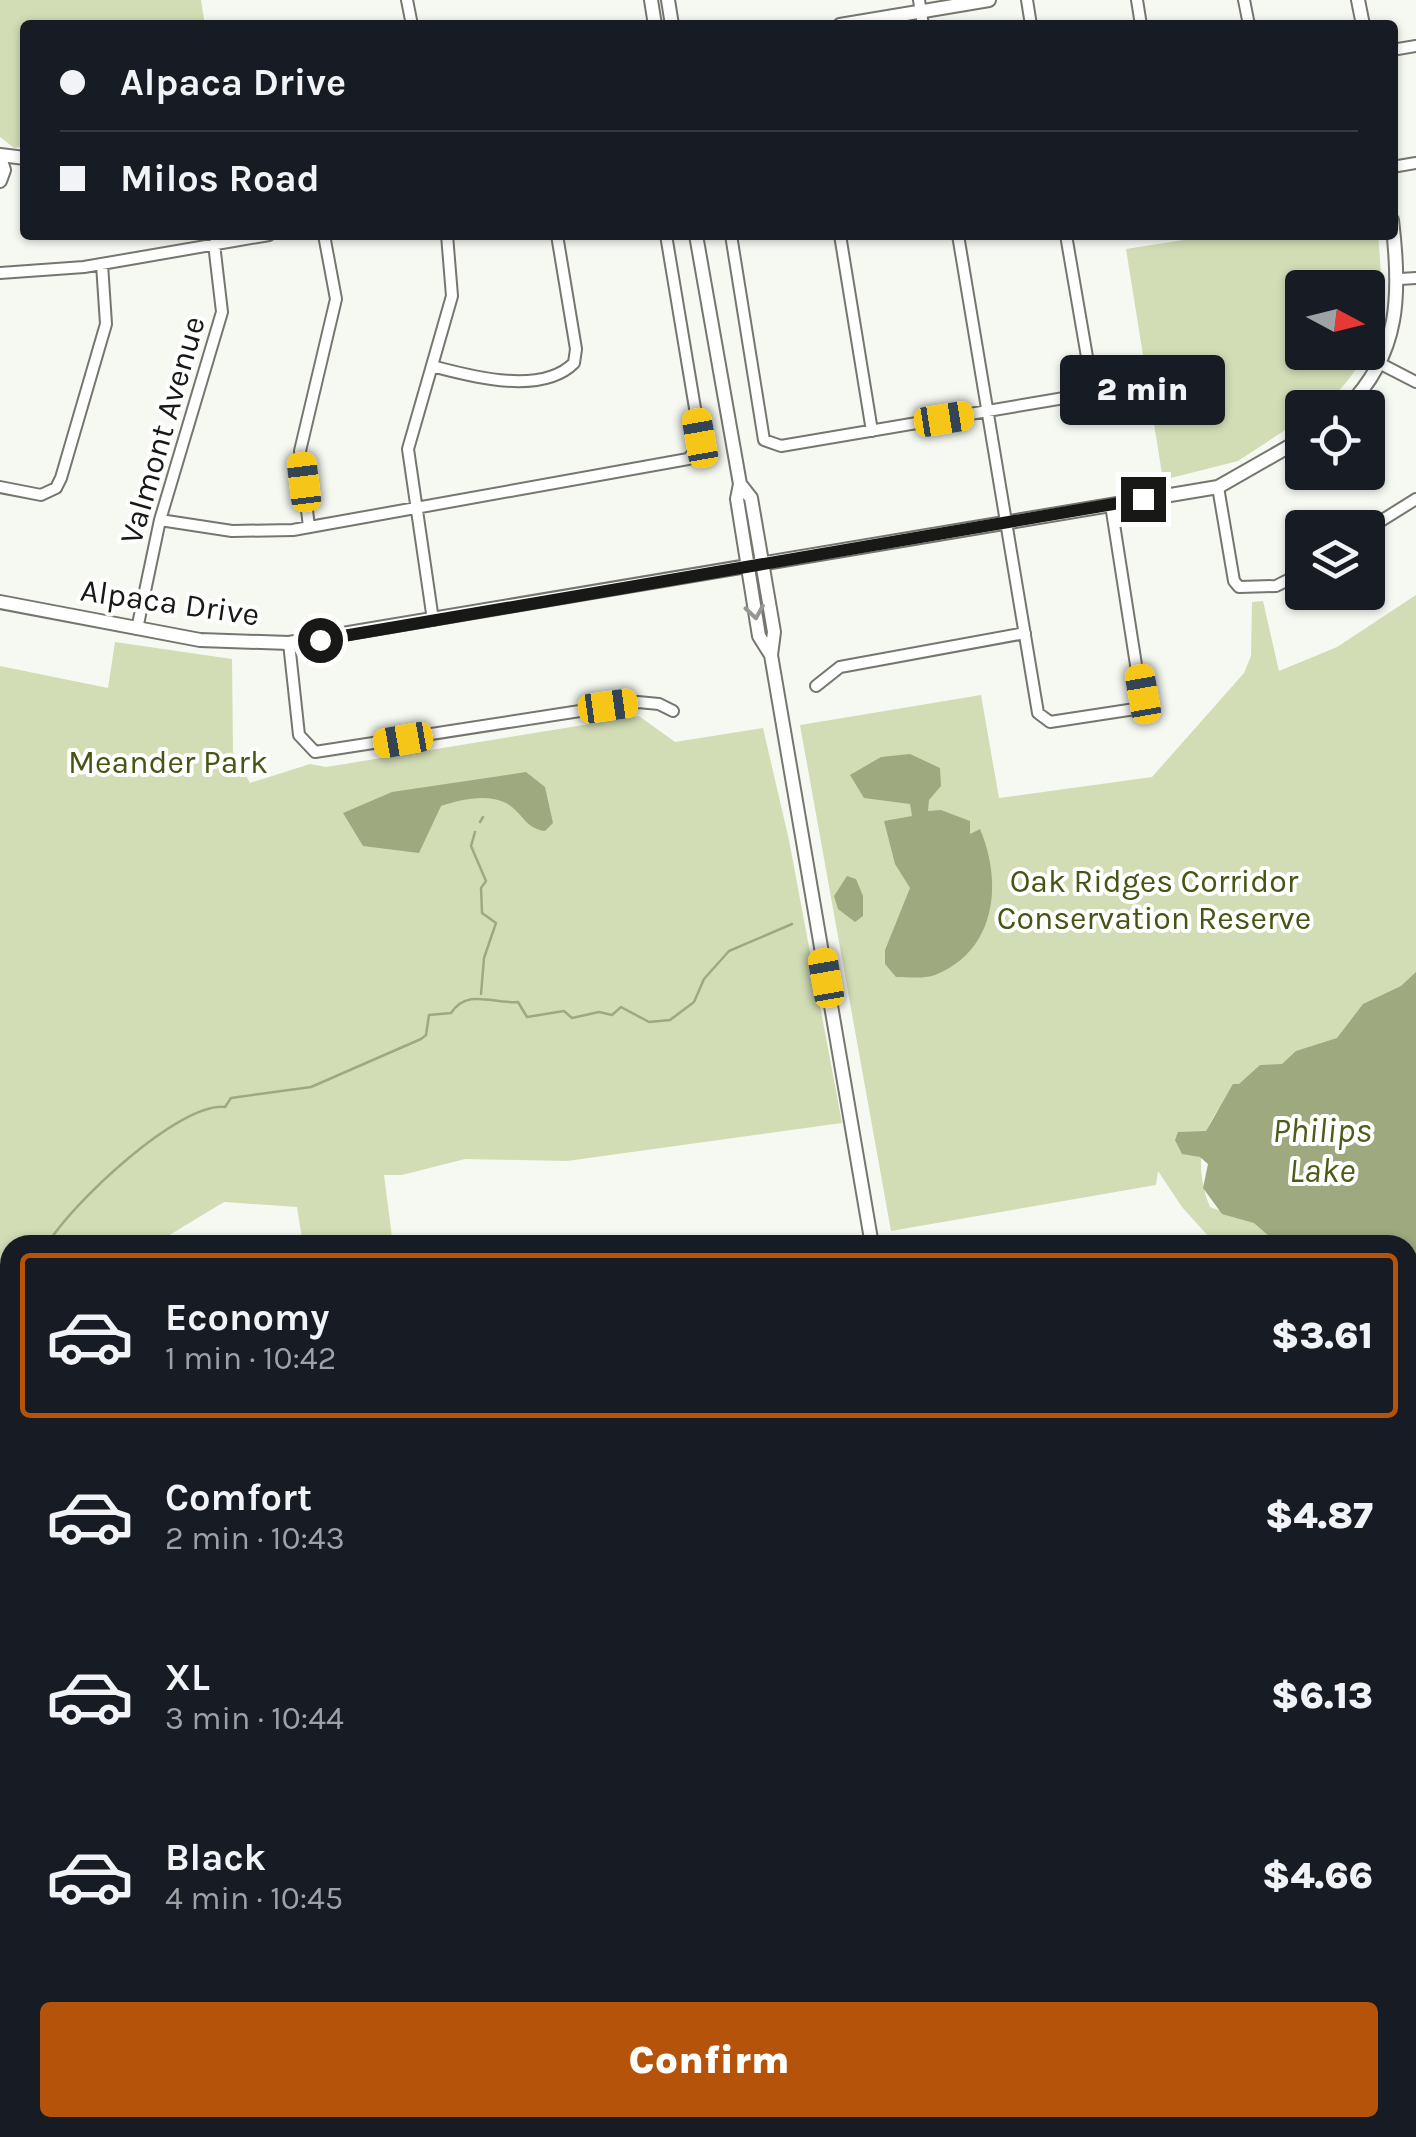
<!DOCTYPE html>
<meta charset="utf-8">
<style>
body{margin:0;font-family:Karla,sans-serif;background:#20242c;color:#f1f3f6;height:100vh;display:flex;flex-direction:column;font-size:38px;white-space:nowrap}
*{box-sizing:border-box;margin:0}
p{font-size:32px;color:#9ea1a6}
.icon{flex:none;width:55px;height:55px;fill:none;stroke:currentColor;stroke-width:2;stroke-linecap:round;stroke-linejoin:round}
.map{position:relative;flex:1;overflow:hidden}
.details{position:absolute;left:0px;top:1235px;width:1418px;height:902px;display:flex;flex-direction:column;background:#171b24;border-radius:30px 30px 0 0;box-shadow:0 2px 8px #0004}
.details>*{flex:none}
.guide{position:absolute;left:20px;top:20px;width:1378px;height:220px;border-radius:10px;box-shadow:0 2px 8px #0004;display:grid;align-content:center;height:220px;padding:0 40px;background:#171b24}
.needle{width:65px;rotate:97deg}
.fabs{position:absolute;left:1285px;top:270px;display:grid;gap:20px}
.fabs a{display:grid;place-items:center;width:100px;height:100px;border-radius:10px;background:#171b24;box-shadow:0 2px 8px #0004;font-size:50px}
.end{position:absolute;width:45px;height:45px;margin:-22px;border:12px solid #181816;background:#fff;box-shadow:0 0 0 5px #fff}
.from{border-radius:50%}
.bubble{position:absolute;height:70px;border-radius:10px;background:#171b24;box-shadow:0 2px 8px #0004;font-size:32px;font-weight:800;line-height:70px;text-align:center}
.car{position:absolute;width:30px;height:60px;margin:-30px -15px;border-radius:12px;box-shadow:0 0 8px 2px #0007;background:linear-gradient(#f5c518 24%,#345 0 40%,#f5c518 0 76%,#345 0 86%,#f5c518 0)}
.guide b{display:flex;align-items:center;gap:35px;height:95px;font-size:38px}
.guide b+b{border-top:2px solid #363941}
.guide i{width:25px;height:25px;background:#f1f3f6}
ul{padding:18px 0 0;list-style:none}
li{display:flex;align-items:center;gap:30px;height:165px;margin:0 20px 15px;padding:0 20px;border:5px solid transparent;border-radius:10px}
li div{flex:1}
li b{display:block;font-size:38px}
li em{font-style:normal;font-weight:800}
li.current{border-color:#b45309}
li>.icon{width:90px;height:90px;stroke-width:1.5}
.button{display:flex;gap:20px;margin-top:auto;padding:20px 40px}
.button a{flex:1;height:115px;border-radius:10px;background:#b45309;color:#fff;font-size:40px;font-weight:800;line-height:115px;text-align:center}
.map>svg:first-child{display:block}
.green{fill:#d2ddb6}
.water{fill:#9ea97f}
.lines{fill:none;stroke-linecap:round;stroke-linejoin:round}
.stream{stroke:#9ea97f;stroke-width:2.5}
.minor-casing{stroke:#74766f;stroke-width:14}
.tertiary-casing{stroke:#74766f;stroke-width:16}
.minor{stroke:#fff;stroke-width:10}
.tertiary{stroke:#fff;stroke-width:12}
.oneway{stroke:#979796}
.route{stroke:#181816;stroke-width:12}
.labels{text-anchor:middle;stroke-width:8;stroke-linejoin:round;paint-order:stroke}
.street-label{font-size:32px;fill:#181816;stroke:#fff}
.park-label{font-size:32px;fill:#475512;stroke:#fff}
.water-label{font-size:35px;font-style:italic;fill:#4e5c1a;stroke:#fff}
</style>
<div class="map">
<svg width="1416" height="2137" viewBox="0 0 1416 2137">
<rect width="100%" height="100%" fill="#f6f9f1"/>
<path class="green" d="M 0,0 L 201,0 L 205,25 L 25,25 L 25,146 L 14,148 L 0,137 Z
M 1216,235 L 1378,235 C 1382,276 1384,311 1368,350 L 1368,288 L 1302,288 L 1302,352 L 1366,353 C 1351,377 1333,408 1302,408 L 1302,419 L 1238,461 L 1163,480 L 1126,249 Z
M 1416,595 L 1416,981 C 1385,1003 1354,1029 1321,1048 C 1303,1059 1282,1063 1263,1072 C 1209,1100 1187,1150 1210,1207 C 1246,1221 1276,1224 1308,1245 L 1216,1245 L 1182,1207 L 1158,1171 L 1156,1185 L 891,1231 L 800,725 L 981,695 L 999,798 L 1152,777 L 1244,673 L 1251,656 L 1252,602 L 1263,601 L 1279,671 L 1337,647 Z
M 115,642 L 232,659 L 233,752 L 250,783 L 310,764 L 326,767 L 639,716 L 675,742 L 763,728 L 789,840 L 842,1123 L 567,1161 L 465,1159 L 402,1175 L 384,1175 L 393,1245 L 303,1245 L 297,1207 L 224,1202 L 153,1245 L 10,1245 L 10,1300 L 0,1310 L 0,666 L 108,688 Z
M 1408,1264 L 1416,1266 L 1416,1372 L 1408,1366 Z
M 10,1435 L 10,1689 L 0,1691 L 0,1452 Z
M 10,2111 L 10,2128 L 300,2128 L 292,2137 L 0,2137 Z
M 1416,2113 L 1416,2137 L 1338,2137 L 1336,2128 L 1408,2128 L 1408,2115 Z"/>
<path class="water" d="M 910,754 L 940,768 L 941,786 L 929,800 L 928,811 L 941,810 L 970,821 L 970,834 L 980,829 C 1003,883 996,951 935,975 C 924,979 908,977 896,977 L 885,964 L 885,950 L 910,888 L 895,864 L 884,821 L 912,816 L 910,804 L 864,798 L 850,775 L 881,757 Z
M 526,772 L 545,787 L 553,823 L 545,831 C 524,828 523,812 506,803 C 487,793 459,800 441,806 L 419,853 L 363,846 L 343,813 L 392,792 Z
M 847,876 L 856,879 L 863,896 L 863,916 L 855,922 L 838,909 L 834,896 Z
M 1416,972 L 1416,1276 L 1408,1273 L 1408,1245 L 1279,1245 L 1254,1223 L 1222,1214 L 1203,1188 L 1208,1164 L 1200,1157 L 1182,1154 L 1175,1140 L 1178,1132 L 1206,1131 L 1233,1084 L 1239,1084 L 1260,1065 L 1282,1064 L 1296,1051 L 1337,1038 L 1363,1004 L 1401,986 Z"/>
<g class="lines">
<path class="stream" d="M 480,822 L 483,817
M 475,832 L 471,846 L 486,881 L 481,888 L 482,913 L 496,923 L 484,958 L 481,994
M 47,1245 C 71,1204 179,1102 225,1107 L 231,1098 L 311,1087 L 421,1039 L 426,1035 L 429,1015 L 451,1013 C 468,988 493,1004 518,1002 L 527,1017 L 564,1011 L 572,1018 L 599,1012 L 612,1015 L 621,1007 L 649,1022 L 670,1020 L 694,1002 L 704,979 L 729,951 L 792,924
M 0,1313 L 10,1299"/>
<g class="minor-casing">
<path id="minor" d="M 407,0 L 412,25
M 919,0 L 923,25
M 1027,0 L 1031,25
M 1137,0 L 1141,25
M 1244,0 L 1249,25
M 1392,50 L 1416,46
M 1392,167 L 1416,163
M 731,235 L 764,440 L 781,446 L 1076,396 L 1088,390 L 1091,380 L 1066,235
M 840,235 L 872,431
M 958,235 L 1038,713 L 1050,722 L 1135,709 L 1142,703 L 1111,505
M 0,273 L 84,267 L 269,235
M 1400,279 L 1416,278
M 1381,364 L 1416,382
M 432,366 C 470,376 541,396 574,363 L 576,349 L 557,235
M 0,487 L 41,495 L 56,488 L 61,478 L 106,324 L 102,264
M 1218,487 L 1234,581 L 1239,587 L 1276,586 L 1302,573
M 160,520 L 232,531 L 293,530 L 688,459 L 699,447 L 700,438 L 666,235
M 309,527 L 300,451 L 336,299 L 324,235
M 1368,529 L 1416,499
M 433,620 L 408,449 L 452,296 L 447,235
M 137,629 L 160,520 L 222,312 L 214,244
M 289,643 L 299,735 L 315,752 L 638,702 L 659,704 L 673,711
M 816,686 L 840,667 L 1025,633
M 507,1243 L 508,1245
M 1408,1472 L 1416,1477
M 1408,1662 L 1416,1660
M 0,1755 L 10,1755
M 0,1769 L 10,1765
M 1408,1792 L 1416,1791
M 459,2128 L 460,2137
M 1050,2128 L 1052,2137
M 1321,2128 L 1323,2137
M 385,2137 L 397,2128
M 898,2137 L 939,2135"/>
</g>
<g class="tertiary-casing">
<path id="tertiary" d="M 651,0 L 655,25
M 668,0 L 672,25
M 1358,0 L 1363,25
M 840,25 L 989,0
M 0,155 L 25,158
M 0,158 L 4,170 L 0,181
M 696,235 L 740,484 L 737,499 L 759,636 L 771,655
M 1346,408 C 1401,354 1401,292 1392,220
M 740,484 L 751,498 L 774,632 L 771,655 L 872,1245
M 0,602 L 200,640 L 289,643 L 1218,487 L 1302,439
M 0,1887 L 4,1923 L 0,1965
M 1408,1906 L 1416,1905
M 1022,2128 L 1024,2137"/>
</g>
<use href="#minor" class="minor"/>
<use href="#tertiary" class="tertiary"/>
</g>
<defs><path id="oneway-chevron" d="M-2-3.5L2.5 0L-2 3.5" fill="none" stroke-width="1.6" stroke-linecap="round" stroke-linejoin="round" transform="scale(2.5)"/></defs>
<use class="oneway" href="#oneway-chevron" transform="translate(755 612) rotate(81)"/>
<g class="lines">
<path class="route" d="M 320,640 L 1143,499"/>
</g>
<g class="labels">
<g class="street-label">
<text transform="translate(162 430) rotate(-74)" y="11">Valmont Avenue</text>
<text transform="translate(170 602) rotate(8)" y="11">Alpaca Drive</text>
</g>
<g class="park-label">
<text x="168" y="773">Meander Park</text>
<text x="1154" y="892">Oak Ridges Corridor<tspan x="1154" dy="37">Conservation Reserve</tspan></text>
</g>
<g class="water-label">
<text x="1322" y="1142">Philips<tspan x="1322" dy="40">Lake</tspan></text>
</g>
</g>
</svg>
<div class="fabs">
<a><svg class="needle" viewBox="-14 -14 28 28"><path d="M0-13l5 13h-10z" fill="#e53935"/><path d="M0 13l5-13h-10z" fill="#9ea1a6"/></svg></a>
<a><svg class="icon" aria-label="locate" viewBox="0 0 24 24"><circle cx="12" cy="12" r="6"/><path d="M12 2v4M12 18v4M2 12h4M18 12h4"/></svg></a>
<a><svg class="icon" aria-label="layers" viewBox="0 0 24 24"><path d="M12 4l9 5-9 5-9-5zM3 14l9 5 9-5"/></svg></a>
</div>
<i class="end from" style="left:320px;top:640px"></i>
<i class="end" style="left:1143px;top:499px"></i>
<div class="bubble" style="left:1060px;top:355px;width:165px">2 min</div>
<i class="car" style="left:944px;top:419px;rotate:81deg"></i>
<i class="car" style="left:700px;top:438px;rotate:350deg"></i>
<i class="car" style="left:304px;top:482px;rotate:353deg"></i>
<i class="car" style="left:1143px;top:694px;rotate:350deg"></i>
<i class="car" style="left:608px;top:706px;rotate:82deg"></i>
<i class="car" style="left:403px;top:740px;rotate:260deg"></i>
<i class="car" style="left:826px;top:978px;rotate:350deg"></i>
<div class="guide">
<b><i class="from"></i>Alpaca Drive</b>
<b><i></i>Milos Road</b>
</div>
<section class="details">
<ul>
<li class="current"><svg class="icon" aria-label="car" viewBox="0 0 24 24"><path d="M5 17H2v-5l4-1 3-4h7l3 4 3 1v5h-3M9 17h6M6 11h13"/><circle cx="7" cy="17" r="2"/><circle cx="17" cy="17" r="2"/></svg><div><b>Economy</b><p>1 min · 10:42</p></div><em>$3.61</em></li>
<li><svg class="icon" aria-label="car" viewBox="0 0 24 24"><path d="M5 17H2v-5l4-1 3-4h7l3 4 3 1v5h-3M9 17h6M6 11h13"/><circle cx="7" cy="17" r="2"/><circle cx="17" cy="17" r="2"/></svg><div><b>Comfort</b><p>2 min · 10:43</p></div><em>$4.87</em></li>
<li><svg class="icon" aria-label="car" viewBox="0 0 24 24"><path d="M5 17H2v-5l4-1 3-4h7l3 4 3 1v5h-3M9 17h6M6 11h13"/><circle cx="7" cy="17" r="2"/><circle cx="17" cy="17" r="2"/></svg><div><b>XL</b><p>3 min · 10:44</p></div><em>$6.13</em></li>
<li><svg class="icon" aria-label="car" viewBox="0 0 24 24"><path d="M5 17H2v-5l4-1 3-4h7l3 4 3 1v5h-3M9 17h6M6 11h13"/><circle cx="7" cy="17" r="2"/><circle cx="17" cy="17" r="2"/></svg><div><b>Black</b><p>4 min · 10:45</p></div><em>$4.66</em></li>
</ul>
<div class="button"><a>Confirm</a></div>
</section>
</div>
